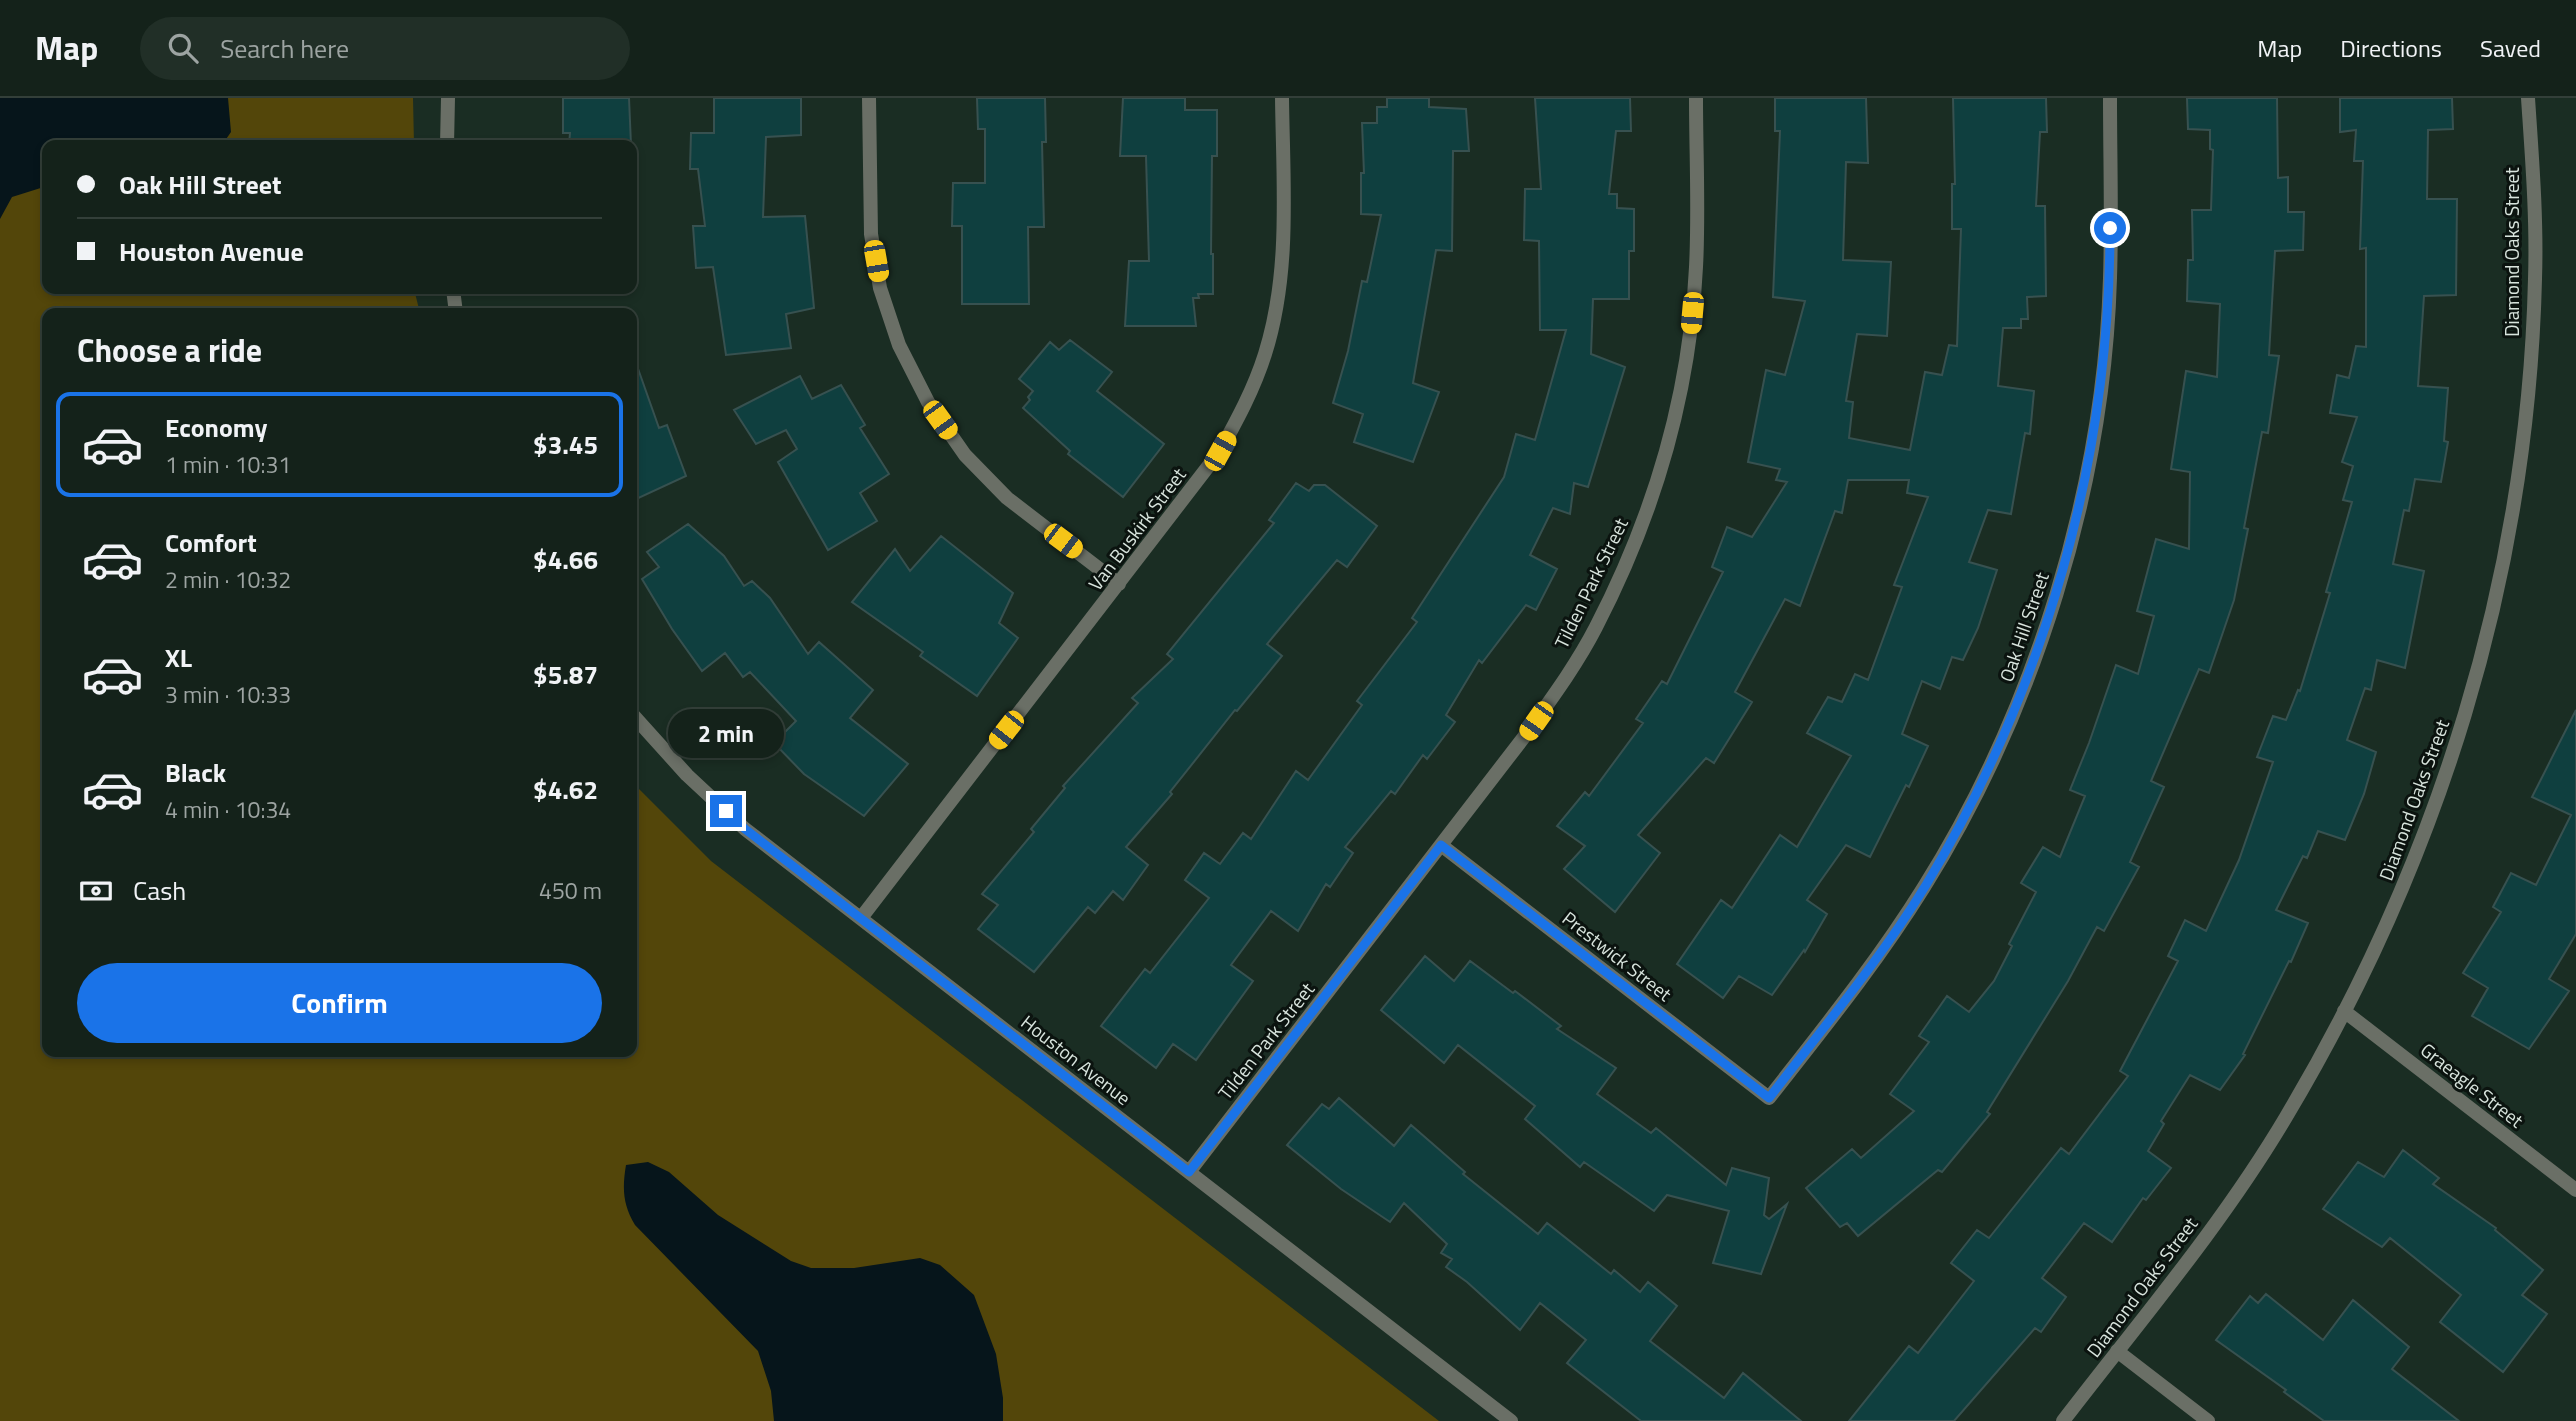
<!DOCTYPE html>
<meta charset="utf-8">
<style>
body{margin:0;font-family:"Titillium Web",sans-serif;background:#212f27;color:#f1f3f6;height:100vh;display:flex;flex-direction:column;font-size:26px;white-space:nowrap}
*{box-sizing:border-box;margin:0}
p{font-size:23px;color:#9da4a2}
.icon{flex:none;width:38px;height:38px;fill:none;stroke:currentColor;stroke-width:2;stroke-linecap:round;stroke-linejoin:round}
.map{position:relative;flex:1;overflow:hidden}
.sheet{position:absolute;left:42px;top:210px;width:595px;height:749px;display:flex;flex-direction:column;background:#14221a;border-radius:14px;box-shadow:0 4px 10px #0003,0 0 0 2px #333f39}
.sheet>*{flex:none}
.banner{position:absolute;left:42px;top:42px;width:595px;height:154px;border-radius:14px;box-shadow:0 4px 10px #0003,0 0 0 2px #333f39;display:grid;align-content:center;height:154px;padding:0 35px;background:#14221a}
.end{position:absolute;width:32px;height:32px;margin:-16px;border:9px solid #1a73e8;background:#fff;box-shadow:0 0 0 4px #fff}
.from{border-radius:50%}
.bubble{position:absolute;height:49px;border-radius:24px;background:#14221a;box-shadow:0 4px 10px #0003,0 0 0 2px #333f39;font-size:23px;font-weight:700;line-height:49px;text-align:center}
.car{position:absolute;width:21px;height:42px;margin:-21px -10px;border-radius:9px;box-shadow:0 0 5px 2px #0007;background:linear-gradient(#f5c518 24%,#345 0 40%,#f5c518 0 76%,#345 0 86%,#f5c518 0)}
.banner b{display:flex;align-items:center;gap:24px;height:66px;font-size:26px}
.banner b+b{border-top:2px solid #333f39}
.banner i{width:18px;height:18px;background:#f1f3f6}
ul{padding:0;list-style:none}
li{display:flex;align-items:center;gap:21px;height:105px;margin:0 14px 10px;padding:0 21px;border:4px solid transparent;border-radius:14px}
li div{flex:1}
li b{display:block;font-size:26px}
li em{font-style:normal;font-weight:700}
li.active{border-color:#1a73e8}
li>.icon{width:63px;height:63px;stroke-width:1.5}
h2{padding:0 35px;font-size:32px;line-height:84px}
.pay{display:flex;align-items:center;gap:18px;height:77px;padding:0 35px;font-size:26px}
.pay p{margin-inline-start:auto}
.cta{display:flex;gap:14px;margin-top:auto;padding:14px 35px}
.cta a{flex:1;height:80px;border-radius:42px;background:#1a73e8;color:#fff;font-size:28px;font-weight:700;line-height:80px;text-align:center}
header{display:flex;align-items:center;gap:42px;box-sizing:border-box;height:98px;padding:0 35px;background:#14221a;border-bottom:2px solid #333f39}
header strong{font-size:33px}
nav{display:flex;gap:38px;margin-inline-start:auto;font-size:24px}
.search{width:490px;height:63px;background:#212f27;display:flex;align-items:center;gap:18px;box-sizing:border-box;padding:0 24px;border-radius:38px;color:#9da4a2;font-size:26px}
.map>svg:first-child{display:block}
.green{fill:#53460a}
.water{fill:#06151b}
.building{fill:#0f3f3f;stroke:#375150;stroke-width:2}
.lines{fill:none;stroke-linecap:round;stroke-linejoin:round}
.street{stroke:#6a6f66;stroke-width:14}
.route{stroke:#1a73e8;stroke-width:9}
.labels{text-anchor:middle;stroke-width:6;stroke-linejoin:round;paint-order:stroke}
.street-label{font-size:19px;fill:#d8e4dd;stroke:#0b130f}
</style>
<header>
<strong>Map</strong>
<div class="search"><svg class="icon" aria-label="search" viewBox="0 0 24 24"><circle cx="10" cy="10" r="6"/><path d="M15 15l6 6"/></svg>Search here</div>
<nav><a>Map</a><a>Directions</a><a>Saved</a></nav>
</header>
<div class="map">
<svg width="2576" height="1323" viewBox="0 0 2576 1323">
<rect width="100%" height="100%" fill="#1a2d23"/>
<path class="green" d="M 0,0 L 413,0 L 414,47 L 47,47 L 47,191 L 414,191 L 420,215 L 47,215 L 47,954 L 632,954 L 632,684 L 711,763 L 1439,1323 L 0,1323 Z"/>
<path class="water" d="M 0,0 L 228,0 L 231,34 L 222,47 L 47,47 L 47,88 L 12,99 L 0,121 Z
M 648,1064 L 669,1074 L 718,1117 L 791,1163 L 811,1170 L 854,1170 L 920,1160 L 940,1167 L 974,1197 L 996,1256 L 1003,1300 L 1003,1323 L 774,1323 L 771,1293 L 758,1253 L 635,1127 C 623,1107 622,1091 626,1067 Z"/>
<path class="building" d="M 563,0 L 629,0 L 631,47 L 569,47 L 570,35 L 563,35 Z
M 714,0 L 801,0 L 801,37 L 766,39 L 763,119 L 805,118 L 814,210 L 786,216 L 791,250 L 726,257 L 713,169 L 696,170 L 693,128 L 705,128 L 698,71 L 690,71 L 691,35 L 714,35 Z
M 977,0 L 1045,0 L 1046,44 L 1042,44 L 1044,129 L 1028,129 L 1029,206 L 962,206 L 962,128 L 952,128 L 953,85 L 985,85 L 985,31 L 978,31 Z
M 1123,0 L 1185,0 L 1185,12 L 1217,12 L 1217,58 L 1212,58 L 1211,156 L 1213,156 L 1213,196 L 1198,196 L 1199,200 L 1193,200 L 1196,228 L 1125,228 L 1129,163 L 1149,163 L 1146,58 L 1120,58 Z
M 1387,0 L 1429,0 L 1429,9 L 1466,11 L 1469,53 L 1453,53 L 1452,153 L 1436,152 L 1413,285 L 1439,294 L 1413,364 L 1354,344 L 1363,316 L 1333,305 L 1348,253 L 1362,183 L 1367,184 L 1381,117 L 1361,116 L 1361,75 L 1364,75 L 1362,25 L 1377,25 L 1377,9 L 1387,9 Z
M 1535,0 L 1630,0 L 1631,33 L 1616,33 L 1609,96 L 1617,96 L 1617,110 L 1634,111 L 1634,153 L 1629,153 L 1629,201 L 1593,201 L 1591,256 L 1625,269 L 1588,389 L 1574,385 L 1570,416 L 1553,410 L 1530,457 L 1557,471 L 1536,512 L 1526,507 L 1482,565 L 1479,562 L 1446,617 L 1455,624 L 1427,661 L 1423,657 L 1395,696 L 1391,693 L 1345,749 L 1353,755 L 1330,789 L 1326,786 L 1298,833 L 1271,813 L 1231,867 L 1253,883 L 1196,962 L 1173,946 L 1156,970 L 1101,928 L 1145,871 L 1150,875 L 1209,800 L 1185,782 L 1204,755 L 1220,766 L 1243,735 L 1251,741 L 1296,673 L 1308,682 L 1362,607 L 1357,603 L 1417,524 L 1412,520 L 1504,379 L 1516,336 L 1535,342 L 1566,232 L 1540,232 L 1539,143 L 1524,142 L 1525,91 L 1541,91 Z
M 1775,0 L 1866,0 L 1868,65 L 1846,64 L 1843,162 L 1891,164 L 1887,238 L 1857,236 L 1846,303 L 1853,304 L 1849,340 L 1910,352 L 1925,274 L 1942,277 L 1949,247 L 1957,248 L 1961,131 L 1952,131 L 1952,86 L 1955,86 L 1953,0 L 2046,0 L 2047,34 L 2040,34 L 2036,108 L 2045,108 L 2046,198 L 2027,199 L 2028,221 L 2021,221 L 2021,230 L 2003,230 L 1998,288 L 2034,293 L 2030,336 L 2025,335 L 2011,416 L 1988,412 L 1969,464 L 1997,472 L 1978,530 L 1963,562 L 1952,559 L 1940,591 L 1922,583 L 1902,636 L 1928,648 L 1909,689 L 1906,687 L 1870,759 L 1846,747 L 1807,802 L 1827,816 L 1805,854 L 1804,852 L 1772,897 L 1739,878 L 1723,900 L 1677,866 L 1721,802 L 1732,810 L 1780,737 L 1797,749 L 1851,658 L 1807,635 L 1828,599 L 1842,604 L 1855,576 L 1868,582 L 1902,489 L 1894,487 L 1928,399 L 1907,395 L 1909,382 L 1848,382 L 1842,415 L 1835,413 L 1800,508 L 1785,501 L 1735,594 L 1752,604 L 1714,665 L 1706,660 L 1638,737 L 1660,755 L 1615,814 L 1564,771 L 1585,748 L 1557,728 L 1585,694 L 1589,698 L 1643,625 L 1636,621 L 1662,583 L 1667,586 L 1723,474 L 1712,469 L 1727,429 L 1752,439 L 1787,384 L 1776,382 L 1780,371 L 1748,364 L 1766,272 L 1785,277 L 1805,203 L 1773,199 L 1780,33 L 1775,33 Z
M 2187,0 L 2277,0 L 2278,80 L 2288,79 L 2288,114 L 2304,114 L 2303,152 L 2275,153 L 2269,257 L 2279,258 L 2268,335 L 2262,334 L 2244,430 L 2248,431 L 2234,502 L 2209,575 L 2199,571 L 2151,683 L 2164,689 L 2130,764 L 2139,769 L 2104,833 L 2097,829 L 2068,883 L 1987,1014 L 1990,1016 L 1942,1074 L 1938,1072 L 1858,1138 L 1847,1125 L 1840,1129 L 1806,1090 L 1852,1051 L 1861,1060 L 1914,1013 L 1890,996 L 1929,944 L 1919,938 L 1947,898 L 1969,914 L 1994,883 L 2012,848 L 2009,846 L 2036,794 L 2021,785 L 2043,749 L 2060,759 L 2085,698 L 2070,692 L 2089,645 L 2116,567 L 2138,576 L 2154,518 L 2137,513 L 2156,441 L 2189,451 L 2190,374 L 2171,371 L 2186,273 L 2217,279 L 2220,206 L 2187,203 L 2188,162 L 2193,162 L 2192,112 L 2211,112 L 2213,52 L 2210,51 L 2210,32 L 2188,31 Z
M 2340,0 L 2452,0 L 2453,31 L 2428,32 L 2427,101 L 2457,101 L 2456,197 L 2424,198 L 2418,288 L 2448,290 L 2444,343 L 2448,344 L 2441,384 L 2415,381 L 2409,413 L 2404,412 L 2393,466 L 2424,473 L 2405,570 L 2377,562 L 2371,592 L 2365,590 L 2347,642 L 2376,654 L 2364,696 L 2345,742 L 2318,733 L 2307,760 L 2303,758 L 2276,812 L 2308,825 L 2291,864 L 2289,863 L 2243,956 L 2245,957 L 2220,992 L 2190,977 L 2161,1023 L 2164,1026 L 2148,1053 L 2171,1070 L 2146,1102 L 2143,1100 L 2112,1144 L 2084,1125 L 2042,1180 L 2066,1199 L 2041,1234 L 2035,1230 L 1954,1323 L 1849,1323 L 1909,1248 L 1918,1255 L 1974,1183 L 1951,1165 L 1977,1132 L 1989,1140 L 2061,1050 L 2069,1056 L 2128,978 L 2120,973 L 2178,863 L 2168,858 L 2185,822 L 2206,833 L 2239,762 L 2273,664 L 2257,659 L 2273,618 L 2286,622 L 2298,592 L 2300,593 L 2330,495 L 2326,494 L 2352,404 L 2343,402 L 2353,368 L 2342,364 L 2357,319 L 2330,315 L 2337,277 L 2349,280 L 2356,248 L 2366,249 L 2366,150 L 2360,151 L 2363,63 L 2354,63 L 2356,32 L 2340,34 Z
M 1070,242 L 1112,274 L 1097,293 L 1164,346 L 1123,399 L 1068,356 L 1070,353 L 1023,310 L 1030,302 L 1028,299 L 1033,293 L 1019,281 L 1050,244 L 1059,252 Z
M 636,265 L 659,330 L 667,327 L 686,378 L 632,403 L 632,266 Z
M 800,278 L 812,301 L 841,287 L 865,327 L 860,330 L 889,376 L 860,395 L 877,423 L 828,452 L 778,364 L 797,351 L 786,332 L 756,346 L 734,312 Z
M 1296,385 L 1309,393 L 1314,387 L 1325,387 L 1377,428 L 1347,469 L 1337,462 L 1267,546 L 1282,558 L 1237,613 L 1235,612 L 1170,694 L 1172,696 L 1126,749 L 1148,767 L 1123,802 L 1113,793 L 1095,815 L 1088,809 L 1034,874 L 978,831 L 998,807 L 982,796 L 1034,734 L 1031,731 L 1065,690 L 1063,688 L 1138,605 L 1132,600 L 1173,561 L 1167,556 L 1274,425 L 1269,422 Z
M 688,426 L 724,458 L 744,488 L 752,483 L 770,500 L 808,556 L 819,544 L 873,592 L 850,620 L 908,666 L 864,718 L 804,676 L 774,645 L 796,623 L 750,574 L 743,579 L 725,555 L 702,573 L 672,531 L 642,481 L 659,469 L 647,454 Z
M 941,438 L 1013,495 L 999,525 L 1018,540 L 977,598 L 920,558 L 923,554 L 852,504 L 895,451 L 910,473 Z
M 2576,612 L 2576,836 L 2549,881 L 2569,893 L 2529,951 L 2472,918 L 2488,890 L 2463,875 L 2501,814 L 2493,809 L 2511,775 L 2536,787 L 2571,717 L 2532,699 Z
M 1425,858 L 1454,883 L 1470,863 L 1513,895 L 1515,893 L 1561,928 L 1557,931 L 1616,970 L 1597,996 L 1651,1035 L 1656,1030 L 1726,1087 L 1732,1070 L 1769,1080 L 1764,1117 L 1769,1121 L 1787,1106 L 1761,1176 L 1713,1165 L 1729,1113 L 1667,1097 L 1654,1113 L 1584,1064 L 1580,1069 L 1525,1021 L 1535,1008 L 1458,947 L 1444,965 L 1381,912 Z
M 1339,1000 L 1394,1048 L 1411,1027 L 1465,1074 L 1463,1076 L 1538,1136 L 1547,1125 L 1611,1176 L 1614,1172 L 1640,1194 L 1648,1184 L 1677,1208 L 1650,1243 L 1724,1300 L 1743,1275 L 1801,1323 L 1641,1323 L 1567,1265 L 1586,1242 L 1540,1205 L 1520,1232 L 1467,1184 L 1446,1169 L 1452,1161 L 1441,1155 L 1447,1146 L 1404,1105 L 1390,1124 L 1341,1091 L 1287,1047 L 1322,1006 L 1329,1011 Z
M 2403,1052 L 2439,1080 L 2433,1086 L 2496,1130 L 2495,1132 L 2543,1172 L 2522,1197 L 2547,1216 L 2503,1274 L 2440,1224 L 2461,1197 L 2390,1140 L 2382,1149 L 2323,1111 L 2358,1064 L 2384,1079 Z
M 2266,1196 L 2323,1242 L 2353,1202 L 2409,1249 L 2392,1271 L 2459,1323 L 2324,1323 L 2284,1294 L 2286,1292 L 2216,1242 L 2250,1198 L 2258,1205 Z"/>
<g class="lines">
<path class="street" d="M 869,0 L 871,136 L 880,190 L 899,247 L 928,304 L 965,357 L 1007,400 L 1119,486
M 447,47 L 448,0
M 453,191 L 456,215
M 632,616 L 687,677 L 745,731 L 1511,1323
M 1441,747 L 1769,1000 C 1823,931 1878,863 1924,789 C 2035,612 2104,389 2110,180 C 2112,120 2110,60 2110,0
M 861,820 L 1220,353 C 1237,322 1254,291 1265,256 C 1291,174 1283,85 1282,0
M 2344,913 L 2576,1092
M 1189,1074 L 1524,639 C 1549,604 1576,568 1596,529 C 1654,417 1690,295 1696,169 C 1699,113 1696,56 1696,0
M 2117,1253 L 2208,1323
M 2063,1323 C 2139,1224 2222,1127 2286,1019 C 2438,764 2528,479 2535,181 C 2537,121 2532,60 2528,0"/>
</g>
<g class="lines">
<path class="route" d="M 726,713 L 745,731 L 1189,1074 L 1441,747 L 1769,1000 C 1823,930 1880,862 1926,787 C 2046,588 2110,362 2110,130"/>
</g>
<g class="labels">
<g class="street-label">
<text transform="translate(2512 154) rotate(-90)" y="7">Diamond Oaks Street</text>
<text transform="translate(1137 431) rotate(-53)" y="7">Van Buskirk Street</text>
<text transform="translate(1591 485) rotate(-64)" y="7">Tilden Park Street</text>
<text transform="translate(2024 529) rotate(-71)" y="7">Oak Hill Street</text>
<text transform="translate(2414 702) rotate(-70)" y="7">Diamond Oaks Street</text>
<text transform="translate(1617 858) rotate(38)" y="7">Prestwick Street</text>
<text transform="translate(1266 943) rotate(-52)" y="7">Tilden Park Street</text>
<text transform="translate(1076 962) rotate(38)" y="7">Houston Avenue</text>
<text transform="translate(2472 987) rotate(38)" y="7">Graeagle Street</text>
<text transform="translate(2142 1189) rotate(-53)" y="7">Diamond Oaks Street</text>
</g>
</g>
</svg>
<i class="end from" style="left:2110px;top:130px"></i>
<i class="end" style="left:726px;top:713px"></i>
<div class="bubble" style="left:668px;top:611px;width:116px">2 min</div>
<i class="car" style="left:876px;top:163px;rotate:170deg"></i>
<i class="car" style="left:1692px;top:215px;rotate:185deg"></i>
<i class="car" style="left:940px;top:322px;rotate:144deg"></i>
<i class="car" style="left:1220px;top:353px;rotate:29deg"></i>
<i class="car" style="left:1063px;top:443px;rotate:127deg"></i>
<i class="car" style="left:1536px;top:623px;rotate:215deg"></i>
<i class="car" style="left:1006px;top:632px;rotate:218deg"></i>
<div class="banner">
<b><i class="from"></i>Oak Hill Street</b>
<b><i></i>Houston Avenue</b>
</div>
<section class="sheet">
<h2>Choose a ride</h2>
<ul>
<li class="active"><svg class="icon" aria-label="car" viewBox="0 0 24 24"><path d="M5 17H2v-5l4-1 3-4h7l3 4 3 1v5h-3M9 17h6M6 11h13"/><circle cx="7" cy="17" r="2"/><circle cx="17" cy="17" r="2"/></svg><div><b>Economy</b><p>1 min · 10:31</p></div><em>$3.45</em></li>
<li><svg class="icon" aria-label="car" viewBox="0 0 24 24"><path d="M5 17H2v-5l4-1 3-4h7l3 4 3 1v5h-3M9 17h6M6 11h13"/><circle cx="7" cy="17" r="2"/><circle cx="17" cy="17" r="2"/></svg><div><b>Comfort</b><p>2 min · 10:32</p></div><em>$4.66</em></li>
<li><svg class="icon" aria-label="car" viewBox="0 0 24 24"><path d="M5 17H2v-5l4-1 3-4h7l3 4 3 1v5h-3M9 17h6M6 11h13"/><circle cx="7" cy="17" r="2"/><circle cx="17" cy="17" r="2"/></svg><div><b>XL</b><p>3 min · 10:33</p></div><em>$5.87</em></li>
<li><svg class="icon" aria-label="car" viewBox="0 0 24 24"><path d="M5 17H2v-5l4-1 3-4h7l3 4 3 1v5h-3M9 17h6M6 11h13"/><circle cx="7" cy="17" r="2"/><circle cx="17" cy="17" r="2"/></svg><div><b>Black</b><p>4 min · 10:34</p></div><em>$4.62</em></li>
</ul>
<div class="pay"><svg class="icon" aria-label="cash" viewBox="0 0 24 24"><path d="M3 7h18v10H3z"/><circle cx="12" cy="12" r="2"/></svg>Cash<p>450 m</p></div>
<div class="cta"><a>Confirm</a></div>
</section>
</div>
